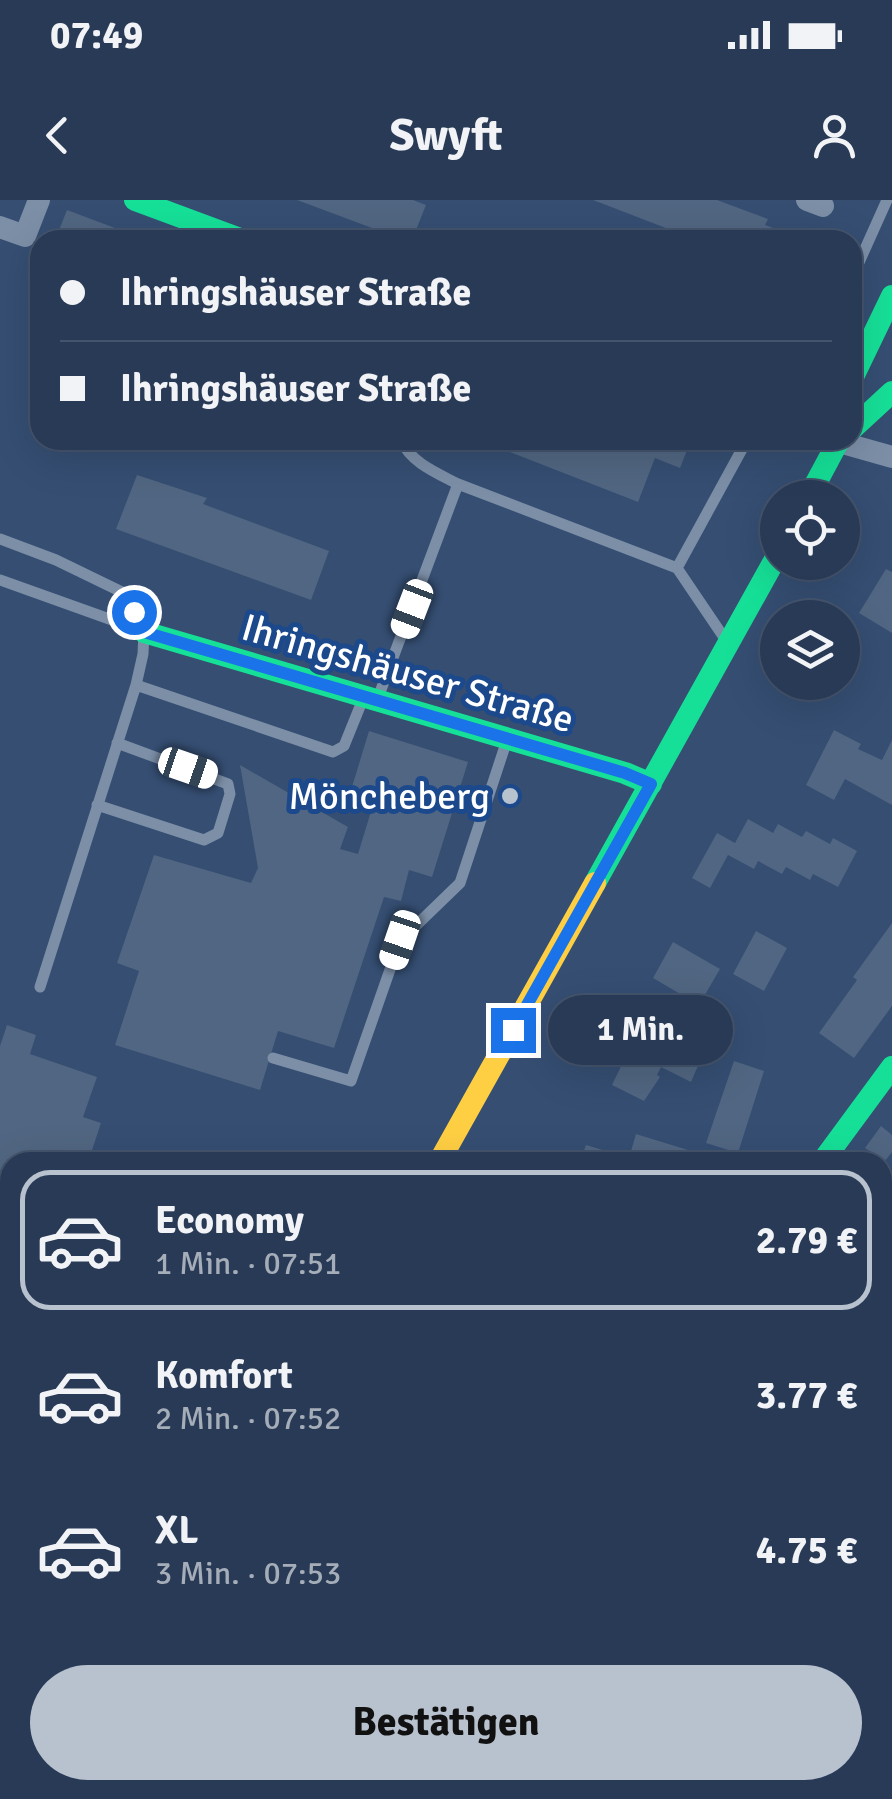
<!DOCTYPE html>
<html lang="de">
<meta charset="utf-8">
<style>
body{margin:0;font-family:Signika,sans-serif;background:#344560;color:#f1f3f6;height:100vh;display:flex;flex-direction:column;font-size:38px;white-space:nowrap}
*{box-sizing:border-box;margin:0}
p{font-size:32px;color:#a5adb9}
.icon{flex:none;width:55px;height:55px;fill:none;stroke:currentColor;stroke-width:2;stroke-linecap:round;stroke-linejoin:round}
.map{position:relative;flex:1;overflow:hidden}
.details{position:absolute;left:0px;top:952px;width:892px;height:648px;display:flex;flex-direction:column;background:#283a56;border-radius:30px 30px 0 0;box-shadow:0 10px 40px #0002,0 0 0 2px #44546c}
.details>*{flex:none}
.hud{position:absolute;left:30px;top:30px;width:832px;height:220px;border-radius:30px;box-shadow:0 10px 40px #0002,0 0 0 2px #44546c;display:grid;align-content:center;height:220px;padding:0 30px;background:#283a56}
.fabs{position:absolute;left:760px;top:280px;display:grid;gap:20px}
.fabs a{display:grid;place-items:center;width:100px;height:100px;border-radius:50%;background:#283a56;box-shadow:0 10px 40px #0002,0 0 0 2px #44546c;font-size:50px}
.end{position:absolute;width:45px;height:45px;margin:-22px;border:12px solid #1a73e8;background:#fff;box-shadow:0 0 0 5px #fff}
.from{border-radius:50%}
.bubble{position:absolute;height:70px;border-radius:35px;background:#283a56;box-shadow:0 10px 40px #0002,0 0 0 2px #44546c;font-size:32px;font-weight:700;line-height:70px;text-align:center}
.car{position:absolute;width:30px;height:60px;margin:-30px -15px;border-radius:12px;box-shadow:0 0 8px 2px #0007;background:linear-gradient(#fff 24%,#345 0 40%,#fff 0 76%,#345 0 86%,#fff 0)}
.hud b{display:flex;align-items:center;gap:35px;height:95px;font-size:38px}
.hud b+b{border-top:2px solid #44546c}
.hud i{width:25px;height:25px;background:#f1f3f6}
ul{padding:18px 0 0;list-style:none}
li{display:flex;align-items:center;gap:30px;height:140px;margin:0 20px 15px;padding:0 10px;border:5px solid transparent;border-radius:30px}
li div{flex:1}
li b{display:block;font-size:38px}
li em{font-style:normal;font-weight:700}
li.active{border-color:#b8c1ce}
li>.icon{width:90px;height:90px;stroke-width:1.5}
.action{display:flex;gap:20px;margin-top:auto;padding:20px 30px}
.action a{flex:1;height:115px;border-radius:60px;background:#b8c1ce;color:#111;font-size:40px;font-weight:700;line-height:115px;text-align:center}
.status{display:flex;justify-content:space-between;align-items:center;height:70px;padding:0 50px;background:#283a56;direction:ltr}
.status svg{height:28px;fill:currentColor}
header{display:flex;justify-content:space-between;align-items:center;height:130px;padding:0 30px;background:#283a56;font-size:45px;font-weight:700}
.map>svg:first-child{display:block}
.building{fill:#516682}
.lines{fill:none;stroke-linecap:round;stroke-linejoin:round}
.lane{stroke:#7c8fa7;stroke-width:11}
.street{stroke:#7c8fa7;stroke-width:22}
.fast{stroke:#16e098;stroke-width:22}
.slow{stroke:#ffcf43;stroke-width:22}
.tram{stroke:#7d8ea5;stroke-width:2.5}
.route{stroke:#1a73e8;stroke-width:12}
.poi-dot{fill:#b8c1ce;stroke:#1b498c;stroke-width:4}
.labels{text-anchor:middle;stroke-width:10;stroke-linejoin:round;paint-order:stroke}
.street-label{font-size:38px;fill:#fff;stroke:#1b498c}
.poi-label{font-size:38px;fill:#fff;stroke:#1b498c;text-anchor:end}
</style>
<div class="status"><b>07:49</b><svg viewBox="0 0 49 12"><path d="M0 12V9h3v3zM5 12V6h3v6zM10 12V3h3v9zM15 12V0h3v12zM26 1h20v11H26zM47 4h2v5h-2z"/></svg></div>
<header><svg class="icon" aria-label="back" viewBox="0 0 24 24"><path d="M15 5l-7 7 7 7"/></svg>Swyft<svg class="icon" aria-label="person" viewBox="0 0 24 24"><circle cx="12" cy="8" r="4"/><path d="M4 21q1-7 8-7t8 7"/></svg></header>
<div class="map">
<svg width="892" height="1599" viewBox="0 0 892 1599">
<rect width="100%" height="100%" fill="#354e72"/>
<path class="building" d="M 297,0 L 413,0 L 426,5 L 412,40 L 386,40 L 388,34 Z
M 593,0 L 717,0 L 768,19 L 765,25 L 792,35 L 790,40 L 697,40 Z
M 67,10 L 147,40 L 55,40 Z
M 479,240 L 691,240 L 680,268 L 655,258 L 638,302 Z
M 137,275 L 207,298 L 203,304 L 329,351 L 311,400 L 116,329 Z
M 886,369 L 892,372 L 892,433 L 859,413 Z
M 834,530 L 861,544 L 858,549 L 882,560 L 892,540 L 892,605 L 845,579 L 834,600 L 806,585 Z
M 369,531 L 468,562 L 432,677 L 409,670 L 401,701 L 384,697 L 334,848 L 278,831 L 260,890 L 115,845 L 139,771 L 117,763 L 154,655 L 251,683 L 258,668 L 240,565 L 348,627 L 340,649 L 358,654 L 372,608 L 348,600 Z
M 748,619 L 773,633 L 778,624 L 802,637 L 806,631 L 830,644 L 833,638 L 857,651 L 838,687 L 813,674 L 810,680 L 786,667 L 782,674 L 758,661 L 754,669 L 728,655 L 710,688 L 692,678 L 717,633 L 735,643 Z
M 892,723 L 892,806 L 854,858 L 819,833 L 857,780 L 853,777 Z
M 756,731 L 787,748 L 764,791 L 733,774 Z
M 673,742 L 720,769 L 699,805 L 653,778 Z
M 700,805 L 720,815 L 691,882 L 661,867 L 657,875 L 660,877 L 644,901 L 612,885 L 639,829 L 678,848 L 688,827 L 702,834 L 689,826 Z
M 7,825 L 36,835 L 30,854 L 97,877 L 83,917 L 101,923 L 88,962 L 10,962 L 10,1031 L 0,1028 L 0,846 Z
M 734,861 L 764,871 L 738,953 L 706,943 Z
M 881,926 L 892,935 L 892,952 L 885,961 L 865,948 Z
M 636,934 L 727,962 L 580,962 L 586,945 L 629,958 Z
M 884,1010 L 892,1011 L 892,1052 L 882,1051 Z
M 10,1207 L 10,1320 L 5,1333 L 0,1331 L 0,1233 Z
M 882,1327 L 892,1329 L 892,1351 L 882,1350 Z
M 5,1489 L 10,1492 L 10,1561 L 0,1580 L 0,1498 Z
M 892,1556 L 892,1599 L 728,1599 L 755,1590 L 882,1590 L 882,1559 Z
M 319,1590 L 398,1590 L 402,1593 L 398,1599 L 331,1599 Z"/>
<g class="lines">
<path class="lane" d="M 459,40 L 476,36 L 510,40
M 852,78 L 887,0
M 401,240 C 411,263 437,273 458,284
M 0,339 L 56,360 L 124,393 L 144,432 L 143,454 L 136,485 L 333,552 L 344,546 L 363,499
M 677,368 L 725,439
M 0,380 L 140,430
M 379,495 L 458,284 L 677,368 L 747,240
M 97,605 L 204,640 L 218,633 L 230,594 L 228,584 L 117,543
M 40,787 L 136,485
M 273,858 L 351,881 L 400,741 L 460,683 L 506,543"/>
<path class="street" d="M 807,0 L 823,6
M 0,27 L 25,36 L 39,0
M 839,242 L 892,257
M 0,1060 L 10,1064
M 882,1128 L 892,1129
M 0,1136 L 10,1107
M 882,1316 L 892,1318
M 0,1439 L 10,1443
M 882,1492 L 892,1493
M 509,1599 L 526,1590"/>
<path class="fast" d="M 135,0 L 243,40
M 852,179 L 892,96
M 852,229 L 892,192
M 808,298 L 839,240
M 144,432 L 625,573 L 651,584
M 595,683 L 778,354
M 822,962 L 892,867
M 48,1599 L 53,1590
M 112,1599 L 117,1590"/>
<path class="slow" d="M 439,962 L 595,683"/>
<path class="tram" d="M 73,1599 L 78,1590
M 90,1599 L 95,1590"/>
</g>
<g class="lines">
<path class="route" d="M 134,412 L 144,432 L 625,573 L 651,584 L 513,830"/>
</g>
<circle class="poi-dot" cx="510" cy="596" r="10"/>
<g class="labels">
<g class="street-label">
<text transform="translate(408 473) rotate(16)" y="13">Ihringshäuser Straße</text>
</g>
<g class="poi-label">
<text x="490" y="609">Möncheberg</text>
</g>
</g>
</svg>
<div class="fabs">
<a><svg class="icon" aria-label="locate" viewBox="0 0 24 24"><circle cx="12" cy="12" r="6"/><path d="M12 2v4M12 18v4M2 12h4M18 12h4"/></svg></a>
<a><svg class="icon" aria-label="layers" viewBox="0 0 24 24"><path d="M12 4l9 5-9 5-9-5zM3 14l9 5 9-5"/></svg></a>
</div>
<i class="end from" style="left:134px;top:412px"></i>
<i class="end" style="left:513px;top:830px"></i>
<div class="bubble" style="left:548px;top:795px;width:185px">1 Min.</div>
<i class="car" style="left:412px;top:409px;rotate:201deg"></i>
<i class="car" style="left:188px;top:568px;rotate:109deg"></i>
<i class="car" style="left:400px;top:740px;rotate:199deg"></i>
<div class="hud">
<b><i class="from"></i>Ihringshäuser Straße</b>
<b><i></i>Ihringshäuser Straße</b>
</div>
<section class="details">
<ul>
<li class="active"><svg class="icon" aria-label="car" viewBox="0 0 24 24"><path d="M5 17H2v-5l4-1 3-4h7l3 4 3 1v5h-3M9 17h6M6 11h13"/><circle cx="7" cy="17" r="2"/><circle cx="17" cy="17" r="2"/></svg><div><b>Economy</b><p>1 Min. · 07:51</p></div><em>2.79 €</em></li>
<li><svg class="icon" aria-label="car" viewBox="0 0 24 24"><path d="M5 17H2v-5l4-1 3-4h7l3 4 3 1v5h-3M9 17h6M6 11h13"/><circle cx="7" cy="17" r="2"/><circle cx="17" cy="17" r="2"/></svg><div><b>Komfort</b><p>2 Min. · 07:52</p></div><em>3.77 €</em></li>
<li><svg class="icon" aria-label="car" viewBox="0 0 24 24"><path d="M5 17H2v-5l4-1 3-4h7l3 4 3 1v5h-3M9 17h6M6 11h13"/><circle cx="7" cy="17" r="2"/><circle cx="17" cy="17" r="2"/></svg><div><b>XL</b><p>3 Min. · 07:53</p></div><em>4.75 €</em></li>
</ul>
<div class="action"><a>Bestätigen</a></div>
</section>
</div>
